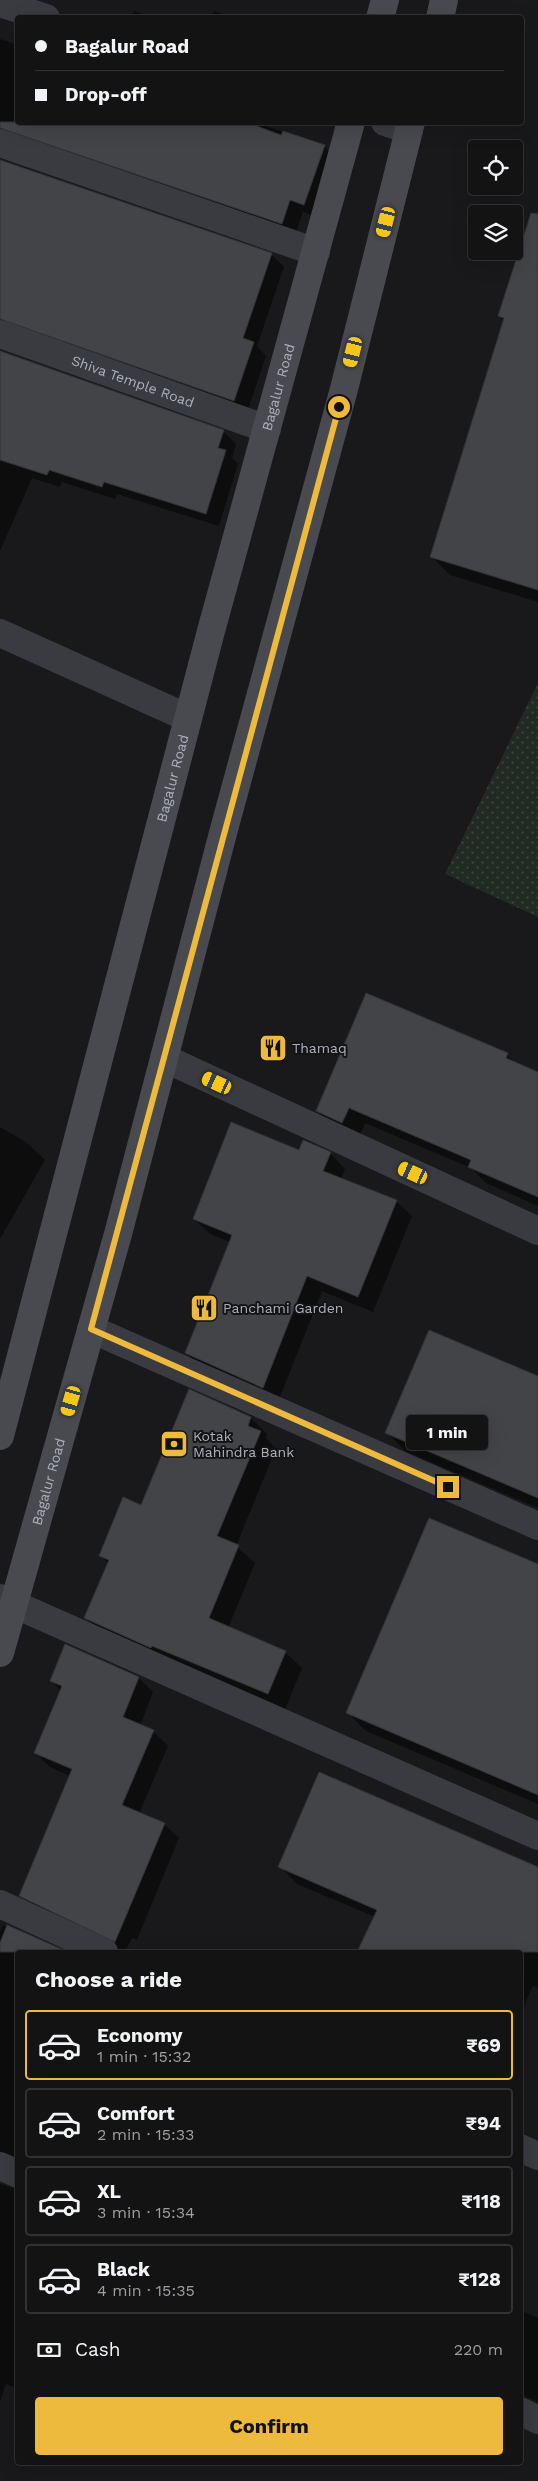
<!DOCTYPE html>
<meta charset="utf-8">
<style>
body{margin:0;font-family:"Work Sans",sans-serif;background:#1c1c1d;color:#f1f3f6;height:100vh;display:flex;flex-direction:column;font-size:19px;white-space:nowrap}
*{box-sizing:border-box;margin:0}
p{font-size:16px;color:#9d9ea0}
.icon{flex:none;width:28px;height:28px;fill:none;stroke:currentColor;stroke-width:2;stroke-linecap:round;stroke-linejoin:round}
.map{position:relative;flex:1;overflow:hidden}
.side{position:absolute;left:15px;top:1950px;width:508px;height:515px;display:flex;flex-direction:column;background:#131314;border-radius:5px;box-shadow:0 5px 20px #0002,0 0 0 1px #323234}
.side>*{flex:none}
.top-card{position:absolute;left:15px;top:15px;width:509px;height:110px;border-radius:5px;box-shadow:0 5px 20px #0002,0 0 0 1px #323234;display:grid;align-content:center;height:110px;padding:0 20px;background:#131314}
.controls{position:absolute;left:468px;top:140px;display:grid;gap:10px}
.controls a{display:grid;place-items:center;width:55px;height:55px;border-radius:5px;background:#131314;box-shadow:0 5px 20px #0002,0 0 0 1px #323234;font-size:25px}
.end{position:absolute;width:22px;height:22px;margin:-11px;border:6px solid #eeba3e;background:#111;box-shadow:0 0 0 2px #111}
.from{border-radius:50%}
.bubble{position:absolute;height:35px;border-radius:5px;background:#131314;box-shadow:0 5px 20px #0002,0 0 0 1px #323234;font-size:16px;font-weight:700;line-height:35px;text-align:center}
.car{position:absolute;width:15px;height:30px;margin:-15px -8px;border-radius:6px;box-shadow:0 0 4px 1px #0007;background:linear-gradient(#f5c518 24%,#345 0 40%,#f5c518 0 76%,#345 0 86%,#f5c518 0)}
.top-card b{display:flex;align-items:center;gap:18px;height:48px;font-size:19px}
.top-card b+b{border-top:1px solid #323234}
.top-card i{width:12px;height:12px;background:#f1f3f6}
ul{padding:0;list-style:none}
li{display:flex;align-items:center;gap:15px;height:70px;margin:0 10px 8px;padding:0 10px;border:2px solid #323234;border-radius:5px}
li div{flex:1}
li b{display:block;font-size:19px}
li em{font-style:normal;font-weight:700}
li.current{border-color:#eeba3e}
li>.icon{width:45px;height:45px;stroke-width:1.5}
h2{padding:0 20px;font-size:22px;line-height:60px}
.pay{display:flex;align-items:center;gap:12px;height:55px;padding:0 20px;font-size:19px}
.pay p{margin-inline-start:auto}
.cta{display:flex;gap:10px;margin-top:auto;padding:10px 20px}
.cta a{flex:1;height:58px;border-radius:5px;background:#eeba3e;color:#111;font-size:20px;font-weight:700;line-height:58px;text-align:center}
.map>svg:first-child{display:block}
.grass{fill:url(#grass-dots)}
.shadow{fill:#0007}
.building{fill:#434448;stroke:#343337}
.lines{fill:none;stroke-linecap:round;stroke-linejoin:round}
.minor{stroke:#3a3b40;stroke-width:28}
.secondary{stroke:#484a50;stroke-width:28}
.route{stroke:#eeba3e;stroke-width:6}
.labels{text-anchor:middle;stroke-width:4;stroke-linejoin:round;paint-order:stroke}
.street-label{font-size:14px;fill:#acb0bb;stroke:#141417}
.poi-label{font-size:14px;fill:#acb0bb;stroke:#141417;text-anchor:start}
</style>
<div class="map">
<svg width="538" height="2481" viewBox="0 0 538 2481">
<defs>
<pattern id="grass-dots" width="8" height="8" patternUnits="userSpaceOnUse" patternTransform="scale(1.25)"><rect width="8" height="8" fill="#212a23"/><path d="M2 2h.1M6 6h.1" fill="none" stroke="#3f4641" stroke-width="1.8" stroke-linecap="round"/></pattern>
</defs>
<rect width="100%" height="100%" fill="#19191b"/>
<path class="grass" d="M 538,683 L 538,917 L 445,874 Z"/>
<path class="shadow" d="M 134,11 L 154,18 L 132,18 Z
M 214,11 L 233,18 L 211,18 Z
M 0,39 L 18,45 L 18,122 L 254,122 L 324,146 L 337,159 L 317,217 L 303,212 L 295,236 L 0,148 Z
M 0,161 L 271,254 L 284,267 L 257,346 L 266,356 L 247,413 L 0,339 Z
M 538,240 L 538,602 L 450,575 L 432,557 L 505,322 L 499,316 Z
M 0,352 L 223,431 L 236,444 L 232,458 L 238,464 L 219,526 L 117,494 L 115,499 L 62,482 L 60,487 L 32,478 L 0,551 Z
M 507,1055 L 517,1065 L 538,1073 L 538,1206 L 486,1183 L 471,1168 L 365,1123 L 359,1139 L 334,1127 L 317,1111 Z
M 0,1127 L 26,1142 L 45,1160 L 0,1239 Z
M 300,1151 L 330,1153 L 345,1169 L 341,1179 L 396,1201 L 412,1216 L 373,1312 L 322,1291 L 278,1402 L 202,1369 L 187,1353 L 230,1242 L 210,1234 L 194,1219 Z
M 538,1378 L 538,1508 L 405,1451 L 387,1432 Z
M 251,1418 L 267,1434 L 266,1438 L 276,1449 L 236,1546 L 255,1563 L 228,1628 L 285,1652 L 302,1668 L 285,1710 L 102,1634 L 86,1618 L 109,1564 L 101,1556 L 141,1506 Z
M 538,1566 L 538,1804 L 366,1731 L 348,1713 Z
M 139,1678 L 153,1692 L 140,1726 L 153,1731 L 168,1746 L 139,1814 L 164,1824 L 179,1838 L 137,1940 L 132,1938 L 125,1952 L 36,1910 L 21,1895 L 70,1776 L 50,1767 L 35,1753 L 61,1691 L 51,1681 Z
M 280,1866 L 538,1868 L 538,1988 L 533,1986 L 520,2014 L 520,1952 L 359,1952 L 375,1917 L 297,1884 Z
M 3,1925 L 64,1952 L 18,1952 L 18,2165 L 0,2153 L 0,1931 Z
M 0,2184 L 18,2190 L 18,2389 L 6,2384 L 0,2402 Z
M 520,2310 L 538,2318 L 538,2402 L 520,2394 Z"/>
<path class="building" d="M 0,122 L 246,122 L 281,135 L 283,131 L 325,145 L 304,205 L 290,200 L 282,224 L 0,128 Z
M 0,160 L 272,253 L 243,338 L 254,342 L 234,401 L 0,319 Z
M 531,213 L 538,214 L 538,590 L 430,557 L 504,318 L 498,316 Z
M 0,351 L 224,430 L 218,448 L 226,450 L 206,514 L 104,482 L 102,487 L 49,470 L 47,475 L 0,460 Z
M 366,993 L 508,1053 L 506,1058 L 538,1072 L 538,1197 L 468,1167 L 471,1160 L 349,1108 L 342,1123 L 316,1111 Z
M 231,1122 L 299,1150 L 303,1140 L 331,1152 L 323,1171 L 397,1200 L 358,1297 L 307,1276 L 263,1388 L 185,1353 L 232,1235 L 193,1219 Z
M 429,1330 L 538,1376 L 538,1498 L 385,1433 Z
M 189,1389 L 251,1417 L 248,1426 L 261,1431 L 217,1536 L 239,1545 L 209,1618 L 286,1651 L 268,1694 L 152,1646 L 151,1648 L 84,1618 L 109,1560 L 99,1556 L 123,1497 L 141,1505 Z
M 429,1518 L 538,1564 L 538,1795 L 346,1713 Z
M 65,1644 L 139,1677 L 123,1717 L 154,1730 L 122,1805 L 165,1823 L 115,1942 L 19,1896 L 72,1769 L 34,1753 L 62,1686 L 50,1681 Z
M 319,1772 L 538,1867 L 538,1952 L 357,1952 L 377,1910 L 278,1867 Z
M 7,1925 L 68,1952 L 0,1952 L 0,1943 Z"/>
<g class="lines">
<g class="minor">
<path d="M 0,3 L 46,18"/>
<path d="M 385,122 L 409,130"/>
<path d="M 0,143 L 316,252"/>
<path id="s1" d="M 0,334 L 267,429"/>
<path d="M 0,633 L 188,718"/>
<path d="M 164,1058 L 538,1231"/>
<path d="M 91,1329 L 538,1526"/>
<path d="M 0,1598 L 538,1836"/>
<path d="M 0,1904 L 104,1952"/>
<path d="M 520,2148 L 538,2156"/>
<path d="M 0,2166 L 18,2174"/>
<path d="M 520,2411 L 538,2420"/>
</g>
<g class="secondary">
<path d="M 380,18 L 385,0"/>
<path d="M 440,18 L 444,0"/>
<path id="s2" d="M 0,1436 L 211,631 L 351,122"/>
<path id="s3" d="M 0,1653 L 118,1234 L 223,833 L 344,389 L 411,122"/>
</g>
</g>
<g class="lines">
<path class="route" d="M 339,407 L 91,1329 L 448,1487"/>
</g>
<defs>
<g id="restaurant-square" transform="scale(1.4375)"><rect x="-9" y="-9" width="18" height="18" rx="4" fill="#eeba3e" stroke="#141417"/><path d="M-5-6h1v4h1v-4h1v4h1v-4h1v5L-1.5 .5V6h-2V.5L-5-1ZM5-6V6H3V1.5H1.5Q1.5-4 5-6Z" fill="#111"/></g>
<g id="bank-square" transform="scale(1.4375)"><rect x="-9" y="-9" width="18" height="18" rx="4" fill="#eeba3e" stroke="#141417"/><path d="M-6-4H6V4H-6ZM0-2.3a2.3 2.3 0 1 0 0 4.6a2.3 2.3 0 1 0 0-4.6Z" fill="#111"/></g>
</defs>
<g fill-rule="evenodd">
<use href="#restaurant-square" x="273" y="1048"/>
<use href="#restaurant-square" x="204" y="1308"/>
<use href="#bank-square" x="174" y="1444"/>
</g>
<g class="labels">
<g class="street-label">
<text dy="5" stroke="none"><textPath href="#s1" startOffset="141">Shiva Temple Road</textPath></text>
<text dy="5" stroke="none"><textPath href="#s2" startOffset="1085">Bagalur Road</textPath></text>
<text dy="5" stroke="none"><textPath href="#s2" startOffset="680">Bagalur Road</textPath></text>
<text dy="5" stroke="none"><textPath href="#s3" startOffset="178">Bagalur Road</textPath></text>
</g>
<g class="poi-label">
<text x="292" y="1053">Thamaq</text>
<text x="223" y="1313">Panchami Garden</text>
<text x="193" y="1441">Kotak<tspan x="193" dy="16">Mahindra Bank</tspan></text>
</g>
</g>
</svg>
<div class="controls">
<a><svg class="icon" aria-label="locate" viewBox="0 0 24 24"><circle cx="12" cy="12" r="6"/><path d="M12 2v4M12 18v4M2 12h4M18 12h4"/></svg></a>
<a><svg class="icon" aria-label="layers" viewBox="0 0 24 24"><path d="M12 4l9 5-9 5-9-5zM3 14l9 5 9-5"/></svg></a>
</div>
<i class="end from" style="left:339px;top:407px"></i>
<i class="end" style="left:448px;top:1487px"></i>
<div class="bubble" style="left:406px;top:1415px;width:82px">1 min</div>
<i class="car" style="left:386px;top:222px;rotate:194deg"></i>
<i class="car" style="left:353px;top:352px;rotate:194deg"></i>
<i class="car" style="left:217px;top:1083px;rotate:295deg"></i>
<i class="car" style="left:413px;top:1173px;rotate:295deg"></i>
<i class="car" style="left:71px;top:1401px;rotate:196deg"></i>
<div class="top-card">
<b><i class="from"></i>Bagalur Road</b>
<b><i></i>Drop-off</b>
</div>
<section class="side">
<h2>Choose a ride</h2>
<ul>
<li class="current"><svg class="icon" aria-label="car" viewBox="0 0 24 24"><path d="M5 17H2v-5l4-1 3-4h7l3 4 3 1v5h-3M9 17h6M6 11h13"/><circle cx="7" cy="17" r="2"/><circle cx="17" cy="17" r="2"/></svg><div><b>Economy</b><p>1 min · 15:32</p></div><em>₹69</em></li>
<li><svg class="icon" aria-label="car" viewBox="0 0 24 24"><path d="M5 17H2v-5l4-1 3-4h7l3 4 3 1v5h-3M9 17h6M6 11h13"/><circle cx="7" cy="17" r="2"/><circle cx="17" cy="17" r="2"/></svg><div><b>Comfort</b><p>2 min · 15:33</p></div><em>₹94</em></li>
<li><svg class="icon" aria-label="car" viewBox="0 0 24 24"><path d="M5 17H2v-5l4-1 3-4h7l3 4 3 1v5h-3M9 17h6M6 11h13"/><circle cx="7" cy="17" r="2"/><circle cx="17" cy="17" r="2"/></svg><div><b>XL</b><p>3 min · 15:34</p></div><em>₹118</em></li>
<li><svg class="icon" aria-label="car" viewBox="0 0 24 24"><path d="M5 17H2v-5l4-1 3-4h7l3 4 3 1v5h-3M9 17h6M6 11h13"/><circle cx="7" cy="17" r="2"/><circle cx="17" cy="17" r="2"/></svg><div><b>Black</b><p>4 min · 15:35</p></div><em>₹128</em></li>
</ul>
<div class="pay"><svg class="icon" aria-label="cash" viewBox="0 0 24 24"><path d="M3 7h18v10H3z"/><circle cx="12" cy="12" r="2"/></svg>Cash<p>220 m</p></div>
<div class="cta"><a>Confirm</a></div>
</section>
</div>
